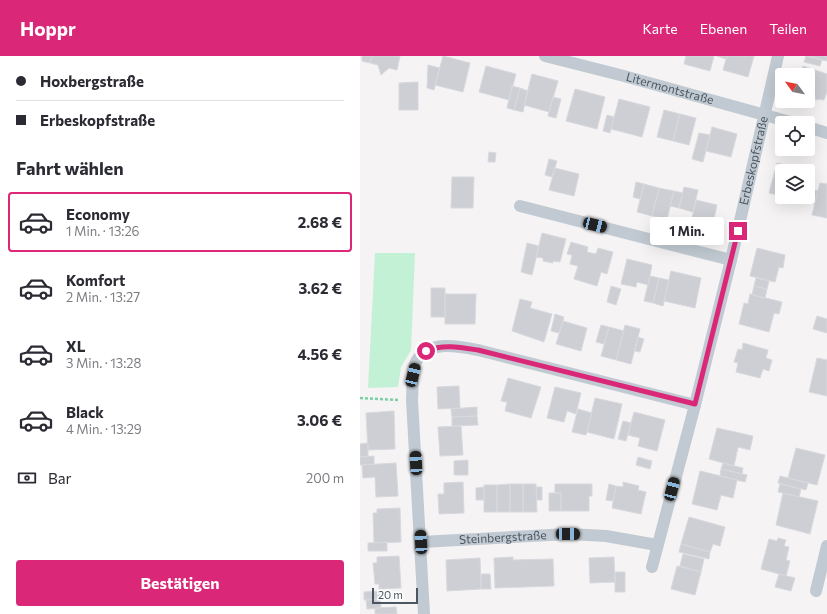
<!DOCTYPE html>
<html lang="de">
<meta charset="utf-8">
<style>
body{margin:0;font-family:Commissioner,sans-serif;background:#f7f7f7;color:#2b2b33;height:100vh;display:flex;flex-direction:column;font-size:15px;white-space:nowrap}
*{box-sizing:border-box;margin:0}
p{font-size:13px;color:#7c7c81}
.icon{flex:none;width:22px;height:22px;fill:none;stroke:currentColor;stroke-width:2;stroke-linecap:round;stroke-linejoin:round}
.map{position:relative;flex:1;overflow:hidden}
.panel{display:flex;flex-direction:column;background:#fff;width:360px}
.panel>*{flex:none}
.hud{display:grid;align-content:center;height:88px;padding:0 16px;background:#fff}
.needle{width:26px;rotate:302deg}
.fabs{position:absolute;left:415px;top:12px;display:grid;gap:8px}
.fabs a{display:grid;place-items:center;width:40px;height:40px;border-radius:4px;background:#fff;box-shadow:0 4px 16px #0002;font-size:20px}
.scale{position:absolute;left:12px;bottom:10px;width:46px;box-sizing:border-box;padding-left:4px;border:2px solid #4a5661;border-top:0;font-size:11px;line-height:14px;white-space:nowrap;color:#4a5661;-webkit-text-stroke:3px #fff;paint-order:stroke}
.end{position:absolute;width:18px;height:18px;margin:-9px;border:5px solid #db2777;background:#fff;box-shadow:0 0 0 2px #fff}
.from{border-radius:50%}
.bubble{position:absolute;height:28px;border-radius:4px;background:#fff;box-shadow:0 4px 16px #0002;font-size:13px;font-weight:700;line-height:28px;text-align:center}
.car{position:absolute;width:12px;height:24px;margin:-12px -6px;border-radius:5px;box-shadow:0 0 3px 1px #0007;background:linear-gradient(#222 24%,#8ab4d8 0 40%,#222 0 76%,#8ab4d8 0 86%,#222 0)}
.hud b{display:flex;align-items:center;gap:14px;height:38px;font-size:15px}
.hud b+b{border-top:1px solid #e1e1e2}
.hud i{width:10px;height:10px;background:#2b2b33}
ul{padding:0;list-style:none}
li{display:flex;align-items:center;gap:12px;height:60px;margin:0 8px 6px;padding:0 8px;border:2px solid transparent;border-radius:4px}
li div{flex:1}
li b{display:block;font-size:15px}
li em{font-style:normal;font-weight:700}
li.on{border-color:#db2777}
li>.icon{width:36px;height:36px;stroke-width:1.5}
h2{padding:0 16px;font-size:18px;line-height:48px}
.pay{display:flex;align-items:center;gap:10px;height:44px;padding:0 16px;font-size:15px}
.pay p{margin-inline-start:auto}
.button{display:flex;gap:8px;margin-top:auto;padding:8px 16px}
.button a{flex:1;height:46px;border-radius:4px;background:#db2777;color:#fff;font-size:16px;font-weight:700;line-height:46px;text-align:center}
header{display:flex;align-items:center;gap:24px;box-sizing:border-box;height:56px;padding:0 20px;background:#db2777;color:#fff}
header strong{font-size:19px}
nav{display:flex;gap:22px;margin-inline-start:auto;font-size:14px}
main{display:flex;flex:1;min-height:0}
.map>svg:first-child{display:block}
.green{fill:#c3f1d5}
.building{fill:#cdcfd5;stroke:#d7d9de}
.lines{fill:none;stroke-linecap:round;stroke-linejoin:round}
.path{stroke:#7ad0a6;stroke-width:2.5;stroke-dasharray:3 2;stroke-linecap:butt}
.minor{stroke:#c1cad2;stroke-width:12}
.route{stroke:#db2777;stroke-width:5}
.labels{text-anchor:middle;stroke-width:3;stroke-linejoin:round;paint-order:stroke}
.street-label{font-size:12px;fill:#4a5661;stroke:#fff}
</style>
<header>
<strong>Hoppr</strong>
<nav><a>Karte</a><a>Ebenen</a><a>Teilen</a></nav>
</header>
<main>
<section class="panel">
<div class="hud">
<b><i class="from"></i>Hoxbergstraße</b>
<b><i></i>Erbeskopfstraße</b>
</div>
<h2>Fahrt wählen</h2>
<ul>
<li class="on"><svg class="icon" aria-label="car" viewBox="0 0 24 24"><path d="M5 17H2v-5l4-1 3-4h7l3 4 3 1v5h-3M9 17h6M6 11h13"/><circle cx="7" cy="17" r="2"/><circle cx="17" cy="17" r="2"/></svg><div><b>Economy</b><p>1 Min. · 13:26</p></div><em>2.68 €</em></li>
<li><svg class="icon" aria-label="car" viewBox="0 0 24 24"><path d="M5 17H2v-5l4-1 3-4h7l3 4 3 1v5h-3M9 17h6M6 11h13"/><circle cx="7" cy="17" r="2"/><circle cx="17" cy="17" r="2"/></svg><div><b>Komfort</b><p>2 Min. · 13:27</p></div><em>3.62 €</em></li>
<li><svg class="icon" aria-label="car" viewBox="0 0 24 24"><path d="M5 17H2v-5l4-1 3-4h7l3 4 3 1v5h-3M9 17h6M6 11h13"/><circle cx="7" cy="17" r="2"/><circle cx="17" cy="17" r="2"/></svg><div><b>XL</b><p>3 Min. · 13:28</p></div><em>4.56 €</em></li>
<li><svg class="icon" aria-label="car" viewBox="0 0 24 24"><path d="M5 17H2v-5l4-1 3-4h7l3 4 3 1v5h-3M9 17h6M6 11h13"/><circle cx="7" cy="17" r="2"/><circle cx="17" cy="17" r="2"/></svg><div><b>Black</b><p>4 Min. · 13:29</p></div><em>3.06 €</em></li>
</ul>
<div class="pay"><svg class="icon" aria-label="cash" viewBox="0 0 24 24"><path d="M3 7h18v10H3z"/><circle cx="12" cy="12" r="2"/></svg>Bar<p>200 m</p></div>
<div class="button"><a>Bestätigen</a></div>
</section>
<div class="map">
<svg width="467" height="558" viewBox="0 0 467 558">
<rect width="100%" height="100%" fill="#f5f3f3"/>
<path class="green" d="M 15,197 L 55,197 L 51,294 L 41,311 L 38,331 L 8,332 Z"/>
<path class="building" d="M 2,0 L 12,0 L 10,7 L 2,5 Z
M 12,0 L 40,0 L 37,14 L 29,12 L 21,19 L 18,9 L 10,7 Z
M 83,0 L 110,7 L 103,36 L 75,29 Z
M 326,0 L 354,0 L 350,15 L 324,8 Z
M 357,0 L 367,0 L 366,3 Z
M 367,0 L 394,0 L 388,21 L 363,14 Z
M 446,0 L 462,4 L 460,10 L 444,6 Z
M 450,0 L 467,0 L 467,5 L 462,4 Z
M 68,9 L 80,12 L 74,34 L 67,32 Z
M 126,10 L 156,18 L 149,44 L 119,36 Z
M 443,10 L 467,18 L 467,36 L 464,44 L 458,43 L 458,44 L 448,41 L 448,19 L 440,19 Z
M 172,18 L 198,25 L 189,56 L 164,49 Z
M 58,26 L 58,54 L 39,54 L 39,27 Z
M 152,30 L 160,32 L 154,54 L 147,52 Z
M 160,32 L 168,35 L 163,56 L 154,54 Z
M 215,33 L 245,41 L 237,73 L 206,65 Z
M 193,41 L 201,43 L 196,62 L 188,60 Z
M 259,43 L 290,51 L 282,81 L 251,73 Z
M 304,54 L 320,58 L 313,85 L 297,81 Z
M 320,58 L 336,62 L 329,89 L 313,85 Z
M 247,59 L 254,61 L 250,77 L 243,75 Z
M 352,71 L 377,78 L 371,101 L 346,95 Z
M 339,77 L 350,79 L 343,106 L 332,103 Z
M 129,96 L 136,97 L 135,106 L 128,106 Z
M 189,103 L 197,105 L 192,121 L 185,119 Z
M 417,107 L 439,112 L 438,115 L 422,115 L 422,140 L 409,137 Z
M 195,112 L 219,118 L 214,140 L 189,134 Z
M 92,121 L 114,121 L 113,152 L 91,152 Z
M 276,126 L 284,128 L 280,143 L 273,141 Z
M 460,127 L 467,128 L 467,162 L 452,159 Z
M 284,128 L 299,132 L 292,160 L 277,156 Z
M 324,131 L 338,134 L 333,156 L 319,152 Z
M 299,132 L 314,135 L 307,163 L 292,160 Z
M 450,133 L 458,135 L 454,148 L 447,146 Z
M 314,135 L 323,137 L 319,152 L 310,150 Z
M 431,141 L 440,141 L 439,144 L 431,142 Z
M 440,141 L 448,141 L 447,146 L 439,144 Z
M 336,144 L 357,149 L 352,172 L 331,167 Z
M 182,177 L 206,183 L 200,206 L 193,205 L 193,207 L 183,205 L 183,202 L 176,201 Z
M 211,186 L 228,191 L 227,196 L 236,198 L 238,192 L 253,196 L 247,218 L 241,216 L 237,230 L 214,223 L 218,210 L 210,208 L 212,199 L 207,198 Z
M 167,187 L 179,190 L 172,219 L 161,216 Z
M 397,192 L 425,199 L 423,212 L 419,211 L 415,226 L 390,220 Z
M 267,203 L 292,209 L 288,229 L 277,226 L 276,231 L 261,228 Z
M 311,215 L 341,222 L 335,252 L 304,245 Z
M 290,220 L 299,222 L 293,247 L 284,245 Z
M 299,222 L 309,224 L 303,250 L 293,247 Z
M 396,222 L 409,225 L 407,233 L 394,230 Z
M 251,230 L 261,233 L 256,249 L 247,246 Z
M 394,230 L 407,233 L 405,242 L 392,239 Z
M 71,232 L 85,232 L 85,261 L 71,261 Z
M 85,238 L 116,238 L 115,268 L 85,268 Z
M 390,238 L 422,246 L 419,258 L 414,257 L 409,276 L 379,268 L 384,247 L 388,248 Z
M 160,243 L 172,246 L 170,252 L 192,258 L 184,286 L 152,275 Z
M 195,258 L 204,261 L 199,277 L 191,275 Z
M 457,260 L 467,263 L 467,277 L 453,273 Z
M 203,265 L 227,272 L 221,295 L 196,288 Z
M 241,269 L 249,271 L 244,288 L 236,286 Z
M 265,269 L 280,273 L 271,308 L 256,304 Z
M 249,271 L 264,275 L 256,304 L 241,300 Z
M 278,281 L 284,283 L 280,296 L 275,295 Z
M 383,287 L 408,294 L 406,302 L 412,304 L 409,315 L 403,313 L 400,322 L 376,316 L 378,307 L 374,306 L 378,293 L 382,294 Z
M 457,302 L 467,304 L 467,340 L 449,336 Z
M 148,322 L 181,331 L 171,362 L 145,355 L 147,346 L 141,345 Z
M 99,330 L 100,352 L 78,353 L 77,331 Z
M 195,331 L 221,337 L 216,358 L 207,355 L 204,366 L 187,362 Z
M 235,342 L 262,348 L 254,383 L 227,376 Z
M 117,351 L 117,360 L 92,361 L 91,353 Z
M 218,353 L 232,357 L 226,379 L 212,376 Z
M 34,355 L 35,393 L 8,394 L 6,357 Z
M 274,356 L 305,364 L 297,395 L 278,390 L 280,382 L 268,379 Z
M 117,360 L 118,369 L 92,370 L 92,361 Z
M 263,365 L 271,367 L 266,385 L 258,383 Z
M 101,370 L 103,399 L 80,400 L 78,371 Z
M 357,372 L 393,380 L 390,394 L 378,391 L 374,410 L 349,403 Z
M 8,387 L 8,400 L 0,401 L 0,388 Z
M 436,392 L 465,399 L 457,429 L 428,422 Z
M 14,400 L 14,408 L 0,409 L 0,401 Z
M 278,401 L 292,405 L 290,413 L 276,409 Z
M 108,404 L 108,419 L 94,419 L 94,405 Z
M 36,407 L 38,440 L 16,441 L 15,421 L 3,422 L 2,409 Z
M 363,407 L 383,412 L 382,418 L 361,413 Z
M 361,413 L 387,419 L 385,426 L 360,420 Z
M 340,415 L 377,424 L 373,442 L 361,439 L 357,454 L 332,448 Z
M 420,420 L 448,427 L 446,434 L 418,427 Z
M 103,426 L 104,457 L 79,458 L 78,438 L 84,438 L 84,427 Z
M 263,426 L 279,430 L 278,434 L 286,436 L 281,458 L 252,452 L 256,430 L 263,431 Z
M 150,428 L 150,456 L 137,456 L 137,429 Z
M 150,428 L 163,428 L 163,456 L 150,456 Z
M 163,428 L 176,428 L 177,456 L 163,456 Z
M 195,428 L 232,428 L 232,440 L 229,440 L 229,455 L 201,455 L 201,437 L 195,437 Z
M 249,428 L 256,430 L 253,445 L 246,444 Z
M 420,428 L 441,433 L 439,441 L 418,436 Z
M 124,429 L 137,429 L 137,456 L 124,456 Z
M 124,431 L 124,444 L 116,444 L 116,432 Z
M 176,431 L 182,431 L 182,444 L 177,444 Z
M 189,437 L 201,437 L 201,455 L 189,455 Z
M 423,437 L 458,445 L 450,478 L 416,469 Z
M 40,452 L 41,486 L 14,487 L 13,457 L 17,457 L 17,453 Z
M 329,461 L 365,471 L 360,490 L 353,488 L 350,496 L 321,488 Z
M 418,482 L 426,484 L 424,490 L 429,491 L 426,504 L 430,505 L 426,520 L 401,513 L 409,483 L 417,485 Z
M 27,486 L 27,495 L 8,495 L 8,487 Z
M 321,488 L 350,496 L 349,503 L 319,496 Z
M 323,498 L 344,503 L 341,516 L 320,510 Z
M 39,500 L 41,532 L 19,533 L 19,528 L 15,528 L 13,507 L 17,507 L 17,501 Z
M 153,501 L 153,504 L 193,503 L 194,530 L 135,532 L 134,502 Z
M 254,501 L 255,526 L 230,527 L 229,502 Z
M 120,502 L 121,533 L 87,535 L 86,504 Z
M 317,510 L 341,516 L 335,539 L 311,533 Z
M 255,516 L 265,516 L 265,536 L 255,536 Z
M 121,518 L 130,518 L 131,533 L 121,533 Z
M 419,518 L 435,522 L 431,535 L 415,531 Z
M 21,535 L 21,543 L 4,544 L 4,536 Z
M 20,543 L 21,552 L 7,553 L 6,544 Z
M 36,551 L 37,558 L 15,558 L 15,552 Z"/>
<g class="lines">
<path class="path" d="M 0,342 L 39,344"/>
<g class="minor">
<path id="s1" d="M 185,0 L 264,20 L 434,67"/>
<path d="M 448,71 L 467,77"/>
<path d="M 160,150 L 371,204"/>
<path id="s2" d="M 61,486 L 208,478 L 246,480 L 297,489"/>
<path id="s3" d="M 292,511 L 335,349 L 371,204 L 418,0"/>
<path d="M 456,535 L 467,490"/>
<path d="M 64,558 L 52,344 C 53,333 51,313 57,304 C 70,284 98,290 118,294 L 335,349"/>
</g>
</g>
<g class="lines">
<path class="route" d="M 66,295 C 83,288 99,291 118,294 L 335,348 L 378,175"/>
</g>
<g class="labels">
<g class="street-label">
<text dy="4" stroke="none"><textPath href="#s1" startOffset="129">Litermontstraße</textPath></text>
<text dy="4" stroke="none"><textPath href="#s3" startOffset="419">Erbeskopfstraße</textPath></text>
<text dy="4" stroke="none"><textPath href="#s2" startOffset="82">Steinbergstraße</textPath></text>
</g>
</g>
</svg>
<div class="fabs">
<a><svg class="needle" viewBox="-14 -14 28 28"><path d="M0-13l5 13h-10z" fill="#e53935"/><path d="M0 13l5-13h-10z" fill="#7c7c81"/></svg></a>
<a><svg class="icon" aria-label="locate" viewBox="0 0 24 24"><circle cx="12" cy="12" r="6"/><path d="M12 2v4M12 18v4M2 12h4M18 12h4"/></svg></a>
<a><svg class="icon" aria-label="layers" viewBox="0 0 24 24"><path d="M12 4l9 5-9 5-9-5zM3 14l9 5 9-5"/></svg></a>
</div>
<div class="scale">20 m</div>
<i class="end from" style="left:66px;top:295px"></i>
<i class="end" style="left:378px;top:175px"></i>
<div class="bubble" style="left:290px;top:161px;width:74px">1 Min.</div>
<i class="car" style="left:235px;top:169px;rotate:104deg"></i>
<i class="car" style="left:53px;top:319px;rotate:14deg"></i>
<i class="car" style="left:56px;top:407px;rotate:357deg"></i>
<i class="car" style="left:312px;top:433px;rotate:15deg"></i>
<i class="car" style="left:208px;top:478px;rotate:91deg"></i>
<i class="car" style="left:61px;top:486px;rotate:357deg"></i>
</div>
</main>
